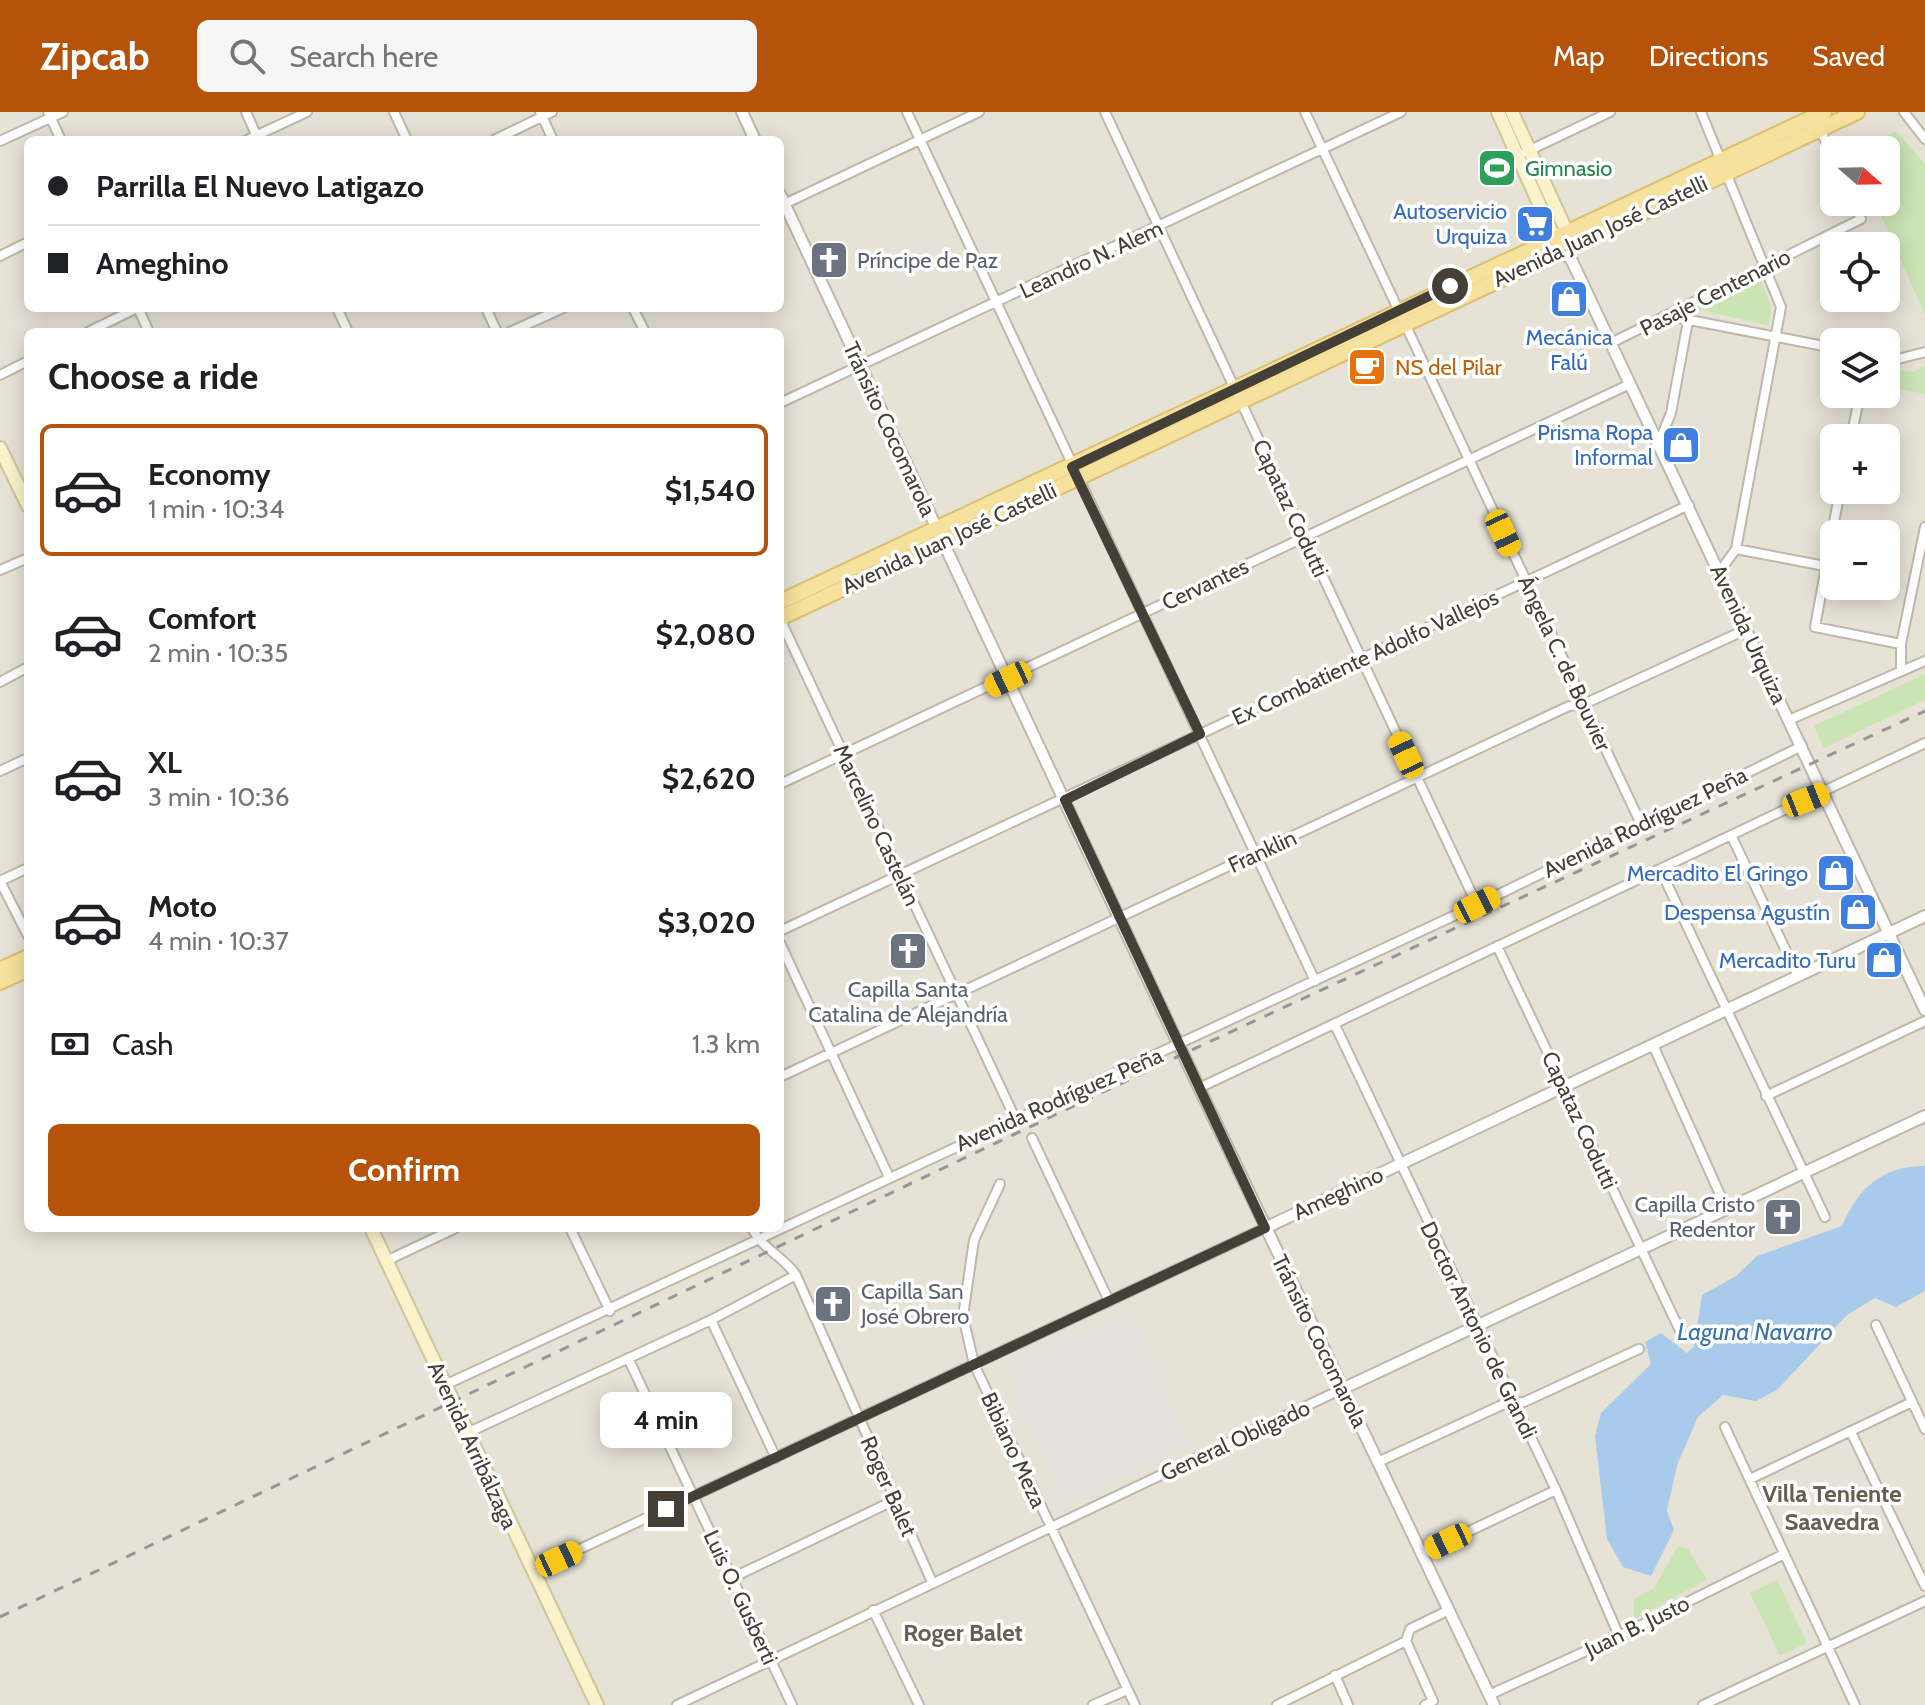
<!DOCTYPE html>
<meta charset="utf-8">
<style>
body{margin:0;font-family:Cabin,sans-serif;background:#f6f6f6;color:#202124;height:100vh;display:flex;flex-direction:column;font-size:30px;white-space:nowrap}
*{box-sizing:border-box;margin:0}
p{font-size:26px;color:#757577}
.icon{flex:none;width:44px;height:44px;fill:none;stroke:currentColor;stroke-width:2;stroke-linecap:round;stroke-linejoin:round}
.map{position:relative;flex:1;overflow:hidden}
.drawer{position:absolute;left:24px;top:216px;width:760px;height:904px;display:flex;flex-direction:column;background:#fff;border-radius:12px;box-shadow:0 4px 20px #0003}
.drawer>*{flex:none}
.top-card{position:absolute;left:24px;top:24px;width:760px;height:176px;border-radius:12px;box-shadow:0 4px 20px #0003;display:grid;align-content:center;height:176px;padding:0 24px;background:#fff}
.needle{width:52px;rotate:110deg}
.buttons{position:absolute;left:1820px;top:24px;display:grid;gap:16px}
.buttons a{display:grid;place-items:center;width:80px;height:80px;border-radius:12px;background:#fff;box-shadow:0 4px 20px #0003;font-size:40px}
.end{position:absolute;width:36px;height:36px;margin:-18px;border:10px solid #454037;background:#fff;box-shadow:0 0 0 4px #fff}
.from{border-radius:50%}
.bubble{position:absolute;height:56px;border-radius:12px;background:#fff;box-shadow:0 4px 20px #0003;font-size:26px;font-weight:800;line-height:56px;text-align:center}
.car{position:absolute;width:24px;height:48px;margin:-24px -12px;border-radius:10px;box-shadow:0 0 6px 2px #0007;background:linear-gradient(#f5c518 24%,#345 0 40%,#f5c518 0 76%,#345 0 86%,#f5c518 0)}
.top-card b{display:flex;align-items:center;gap:28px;height:76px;font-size:30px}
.top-card b+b{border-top:2px solid #e0e0e0}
.top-card i{width:20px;height:20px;background:#202124}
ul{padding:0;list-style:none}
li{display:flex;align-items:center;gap:24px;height:132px;margin:0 16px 12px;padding:0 8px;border:4px solid transparent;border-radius:12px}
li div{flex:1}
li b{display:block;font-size:30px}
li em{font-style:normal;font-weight:800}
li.active{border-color:#b45309}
li>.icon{width:72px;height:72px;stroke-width:1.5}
h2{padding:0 24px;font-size:36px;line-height:96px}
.pay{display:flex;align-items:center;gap:20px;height:88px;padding:0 24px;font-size:30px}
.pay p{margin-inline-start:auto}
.action{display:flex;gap:16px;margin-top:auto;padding:16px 24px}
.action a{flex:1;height:92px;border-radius:12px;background:#b45309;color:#fff;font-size:32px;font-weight:800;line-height:92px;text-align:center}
header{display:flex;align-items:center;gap:48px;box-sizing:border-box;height:112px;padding:0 40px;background:#b45309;color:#fff}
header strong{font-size:38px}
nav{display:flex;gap:44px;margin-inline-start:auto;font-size:28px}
.search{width:560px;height:72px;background:#f6f6f6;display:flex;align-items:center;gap:20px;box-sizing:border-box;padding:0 28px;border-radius:12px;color:#757577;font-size:30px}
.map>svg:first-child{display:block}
.residential{fill:#e6e2d6;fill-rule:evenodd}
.industrial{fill:#e5e1dc}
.green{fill:#cbe4b3}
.water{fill:#a8cbeb}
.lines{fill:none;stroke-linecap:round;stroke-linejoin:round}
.minor-casing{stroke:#bdb8ab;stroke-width:12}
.tertiary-casing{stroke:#bdb8ab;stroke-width:14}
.secondary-casing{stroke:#cfc49a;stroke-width:16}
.primary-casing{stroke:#dac06e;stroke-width:18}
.minor{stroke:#fff;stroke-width:8}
.tertiary{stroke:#fff;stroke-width:10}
.secondary{stroke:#faf2ca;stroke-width:12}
.primary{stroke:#f6e29d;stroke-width:14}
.rail{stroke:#969696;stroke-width:3;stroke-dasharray:10 10;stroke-linecap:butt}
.route{stroke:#454037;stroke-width:10}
.labels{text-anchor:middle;stroke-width:7;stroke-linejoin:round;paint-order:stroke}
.leisure-label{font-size:22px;fill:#27864d;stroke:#fff;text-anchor:start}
.shop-label{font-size:22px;fill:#366cbe;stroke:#fff;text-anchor:end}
.street-label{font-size:22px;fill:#454037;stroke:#fff}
.worship-label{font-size:22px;fill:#5b616d;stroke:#fff;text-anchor:start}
.food-label{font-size:22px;fill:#c56008;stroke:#fff;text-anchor:start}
.water-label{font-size:24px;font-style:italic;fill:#3872a9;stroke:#fff}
.neighbourhood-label{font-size:24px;font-weight:bold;fill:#675f4f;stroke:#fff}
</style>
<header>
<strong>Zipcab</strong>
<div class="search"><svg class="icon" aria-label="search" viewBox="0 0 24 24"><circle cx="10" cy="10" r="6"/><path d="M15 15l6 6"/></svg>Search here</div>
<nav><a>Map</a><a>Directions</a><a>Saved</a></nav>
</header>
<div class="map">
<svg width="1925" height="1593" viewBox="0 0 1925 1593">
<rect width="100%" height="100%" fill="#f2f0e8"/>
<path class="residential" d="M 0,0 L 1925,0 L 1925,1593 L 0,1593 ZM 28,28 L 780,28 L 780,196 L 28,196 ZM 1834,38 L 1886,38 L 1886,90 L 1834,90 ZM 1834,134 L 1886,134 L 1886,186 L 1834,186 ZM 28,220 L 780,220 L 780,1116 L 28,1116 ZM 1834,230 L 1886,230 L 1886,282 L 1834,282 ZM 1834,326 L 1886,326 L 1886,378 L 1834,378 ZM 1834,422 L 1886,422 L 1886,474 L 1834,474 Z"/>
<path class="industrial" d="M 1129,1199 L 1192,1333 L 1063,1390 L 1005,1256 Z"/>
<path class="green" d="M 1896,19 L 1925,52 L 1925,203 L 1875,90 L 1886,90 L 1886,38 L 1857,38 Z
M 1760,165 L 1771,195 L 1770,214 L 1693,196 Z
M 1925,254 L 1925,282 L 1889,275 L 1886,257 L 1913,260 Z
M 1925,562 L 1925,588 L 1824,636 L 1814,614 Z
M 1678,1434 L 1688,1437 L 1707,1468 L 1634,1507 L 1634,1487 L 1654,1476 Z
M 1777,1468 L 1807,1531 L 1780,1544 L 1750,1481 Z"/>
<path class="water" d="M 1925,1054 L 1925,1179 L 1896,1195 L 1875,1186 L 1847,1203 L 1777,1278 L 1756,1289 L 1723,1283 L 1698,1305 L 1677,1353 L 1667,1399 L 1674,1418 L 1651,1464 L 1623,1455 L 1607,1427 L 1595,1324 L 1601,1301 L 1651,1252 L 1645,1230 L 1661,1221 L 1687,1241 L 1694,1234 L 1702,1183 L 1736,1164 L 1757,1144 L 1842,1114 C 1858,1077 1881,1054 1925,1054 Z"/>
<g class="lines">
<g class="minor-casing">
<path id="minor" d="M 48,0 L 61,28
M 246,0 L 258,27
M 394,0 L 407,28
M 540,0 L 553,28
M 907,0 L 1315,869
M 1105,0 L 1477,793
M 1305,0 L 1641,712
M 1701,0 L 1781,195 L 1736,437 L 1720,459
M 1904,0 L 1925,27
M 1820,17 L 1834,48
M 247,28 L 307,0
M 494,28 L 552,0
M 0,29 L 63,0
M 1526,40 L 1610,0
M 780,94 L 979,0
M 0,144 L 28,130
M 138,196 L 149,220
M 337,196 L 348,220
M 486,196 L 497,220
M 633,196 L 645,220
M 1669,204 L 1834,236
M 88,220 L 137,196
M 510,220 L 563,196
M 1611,231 L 1861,107 L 1853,90
M 1886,245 L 1898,247 L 1925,240
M 0,263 L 28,249
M 780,291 L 1401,0
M 1851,326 L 1860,282
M 1659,330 L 1671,301 L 1688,209
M 1840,378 L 1815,515 L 1901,532
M 1736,437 L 1825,454
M 0,458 L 28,446
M 780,507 L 1015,1006
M 1901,559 L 1901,532 L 1925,415
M 0,570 L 28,555
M 1789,608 L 1925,549
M 0,659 L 28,646
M 780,672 L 1630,272
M 1731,723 L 1798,864
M 1660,757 L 1825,1105
M 0,769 L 28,824
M 0,769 L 28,756
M 780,819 L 1689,393
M 780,831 L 889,1065
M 1497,834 L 1683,1225
M 1335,913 L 1556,1378 L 1619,1524
M 1653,933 L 1726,1096
M 780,965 L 1569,594 L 1584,592 L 1745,518
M 1199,976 L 1925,631
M 1766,984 L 1925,909
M 1032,1026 L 1109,1189
M 1000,1072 L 974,1128 L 963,1204 L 974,1252 L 1135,1593
M 570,1116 L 610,1199
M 752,1116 C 762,1137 783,1144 796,1163 L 932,1470
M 386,1149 L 456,1116
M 711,1208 L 776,1346
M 1876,1213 L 1925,1317
M 628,1246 L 792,1593
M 445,1273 L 1477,793 L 1802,634
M 1725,1315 L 1855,1593
M 1851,1320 L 1925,1474
M 467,1321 L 711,1208 L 796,1163
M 1378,1350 L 1504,1292 L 1524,1290 L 1639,1237
M 1750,1367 L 1912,1290
M 1421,1442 L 1556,1378
M 533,1459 L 1265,1116
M 732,1466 L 895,1388
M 873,1498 L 919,1593
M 1406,1529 L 1433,1589 L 1425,1593
M 1335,1563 L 1348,1593
M 1489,1583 L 1619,1524 L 1784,1442
M 677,1593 L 1342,1277
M 1093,1593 L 1127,1578
M 1277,1593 L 1406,1529 L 1410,1517 L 1447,1499
M 1703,1593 L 1925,1489"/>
</g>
<g class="tertiary-casing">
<path id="tertiary" d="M 742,0 L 755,28
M 780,82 L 1183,942 L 1494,1593
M 1560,138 L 1571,147 L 1925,898
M 1265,1116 L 1925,804
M 1342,1277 L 1925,1004"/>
</g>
<g class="secondary-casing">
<path id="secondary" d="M 1498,0 L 1557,132
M 1512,0 L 1571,129
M 0,336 L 28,394
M 371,1116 L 597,1593"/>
</g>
<g class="primary-casing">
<path id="primary" d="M 780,490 L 1824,0
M 780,506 L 1857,0
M 0,858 L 28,845
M 0,870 L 28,857"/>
</g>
<use href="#minor" class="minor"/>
<use href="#tertiary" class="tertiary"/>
<use href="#secondary" class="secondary"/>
<use href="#primary" class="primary"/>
<path class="rail" d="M 0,1505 L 1183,942 L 1925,599"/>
</g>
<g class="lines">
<path class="route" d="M 666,1397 L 1265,1116 L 1065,688 L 1200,622 L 1072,355 L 1450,174"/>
</g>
<defs>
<g id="stadium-square" transform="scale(2)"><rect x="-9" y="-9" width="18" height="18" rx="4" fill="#2e9e5b" stroke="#fff"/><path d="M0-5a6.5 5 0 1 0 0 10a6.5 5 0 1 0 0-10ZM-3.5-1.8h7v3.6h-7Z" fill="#fff"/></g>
<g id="supermarket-square" transform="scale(2)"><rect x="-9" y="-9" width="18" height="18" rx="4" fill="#3f7fe0" stroke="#fff"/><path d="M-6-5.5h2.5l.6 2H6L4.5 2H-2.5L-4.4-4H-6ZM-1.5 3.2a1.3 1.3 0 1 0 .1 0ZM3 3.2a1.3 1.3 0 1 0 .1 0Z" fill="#fff"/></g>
<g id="church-square" transform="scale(2)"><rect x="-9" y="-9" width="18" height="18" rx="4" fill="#6b7280" stroke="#fff"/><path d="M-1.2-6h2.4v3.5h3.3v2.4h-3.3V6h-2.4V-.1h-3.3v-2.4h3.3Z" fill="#fff"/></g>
<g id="shop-square" transform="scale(2)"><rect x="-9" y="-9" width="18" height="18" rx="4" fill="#3f7fe0" stroke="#fff"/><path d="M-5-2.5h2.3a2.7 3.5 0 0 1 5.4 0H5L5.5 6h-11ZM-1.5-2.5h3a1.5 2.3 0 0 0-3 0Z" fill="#fff"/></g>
<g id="cafe-square" transform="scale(2)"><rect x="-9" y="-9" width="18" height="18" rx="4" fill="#e8710a" stroke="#fff"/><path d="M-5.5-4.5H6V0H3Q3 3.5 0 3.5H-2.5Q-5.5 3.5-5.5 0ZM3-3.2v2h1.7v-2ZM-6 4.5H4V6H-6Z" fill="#fff"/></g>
</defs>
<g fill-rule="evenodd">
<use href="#stadium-square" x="1497" y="56"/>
<use href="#supermarket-square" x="1535" y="112"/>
<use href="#church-square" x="829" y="148"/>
<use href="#shop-square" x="1569" y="187"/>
<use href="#cafe-square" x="1367" y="255"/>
<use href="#shop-square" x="1681" y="333"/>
<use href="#shop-square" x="1836" y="761"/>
<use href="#shop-square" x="1858" y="800"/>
<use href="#church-square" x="908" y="839"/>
<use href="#shop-square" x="1884" y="848"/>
<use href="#church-square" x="1783" y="1105"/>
<use href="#church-square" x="833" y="1192"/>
</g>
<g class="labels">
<g class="leisure-label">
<text x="1525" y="64">Gimnasio</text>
</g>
<g class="shop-label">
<text x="1507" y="107">Autoservicio<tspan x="1507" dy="25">Urquiza</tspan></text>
<text x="1569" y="233" text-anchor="middle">Mecánica<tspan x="1569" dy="25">Falú</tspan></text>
<text x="1653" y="328">Prisma Ropa<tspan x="1653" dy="25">Informal</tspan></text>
<text x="1808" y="769">Mercadito El Gringo</text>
<text x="1830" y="808">Despensa Agustín</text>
<text x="1856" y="856">Mercadito Turu</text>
</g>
<g class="street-label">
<text transform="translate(1600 119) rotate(-25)" y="8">Avenida Juan José Castelli</text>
<text transform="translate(1091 147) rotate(-25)" y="8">Leandro N. Alem</text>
<text transform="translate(1715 180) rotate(-27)" y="8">Pasaje Centenario</text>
<text transform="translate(890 317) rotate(65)" y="8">Tránsito Cocomarola</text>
<text transform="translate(1291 396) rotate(65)" y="8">Capataz Codutti</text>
<text transform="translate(949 426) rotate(-25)" y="8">Avenida Juan José Castelli</text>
<text transform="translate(1205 472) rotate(-25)" y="8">Cervantes</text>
<text transform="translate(1749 522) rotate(65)" y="8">Avenida Urquiza</text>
<text transform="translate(1365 545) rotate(-25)" y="8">Ex Combatiente Adolfo Vallejos</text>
<text transform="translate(1565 551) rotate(65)" y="8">Ángela C. de Bouvier</text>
<text transform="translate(1645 710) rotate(-26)" y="8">Avenida Rodríguez Peña</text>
<text transform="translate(877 713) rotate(65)" y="8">Marcelino Castelán</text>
<text transform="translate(1262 739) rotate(-25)" y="8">Franklin</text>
<text transform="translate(1059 987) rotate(-24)" y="8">Avenida Rodríguez Peña</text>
<text transform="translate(1580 1008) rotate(65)" y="8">Capataz Codutti</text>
<text transform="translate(1338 1081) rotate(-25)" y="8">Ameghino</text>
<text transform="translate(1479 1218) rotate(64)" y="8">Doctor Antonio de Grandi</text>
<text transform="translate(1320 1229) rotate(64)" y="8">Tránsito Cocomarola</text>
<text transform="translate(1235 1328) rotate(-25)" y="8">General Obligado</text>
<text transform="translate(473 1333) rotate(65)" y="8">Avenida Arribálzaga</text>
<text transform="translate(1014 1338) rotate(65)" y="8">Bibiano Meza</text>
<text transform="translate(889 1374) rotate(66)" y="8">Roger Balet</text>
<text transform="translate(741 1485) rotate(65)" y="8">Luis O. Gusberti</text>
<text transform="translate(1637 1514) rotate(-26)" y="8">Juan B. Justo</text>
</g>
<g class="worship-label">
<text x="857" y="156">Príncipe de Paz</text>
<text x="908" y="885" text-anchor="middle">Capilla Santa<tspan x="908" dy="25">Catalina de Alejandría</tspan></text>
<text x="1755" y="1100" text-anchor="end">Capilla Cristo<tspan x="1755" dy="25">Redentor</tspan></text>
<text x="861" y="1187">Capilla San<tspan x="861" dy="25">José Obrero</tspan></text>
</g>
<g class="food-label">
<text x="1395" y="263">NS del Pilar</text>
</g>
<g class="water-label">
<text x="1755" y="1228">Laguna Navarro</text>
</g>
<g class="neighbourhood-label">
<text x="1832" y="1390">Villa Teniente<tspan x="1832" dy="28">Saavedra</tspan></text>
<text x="963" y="1529">Roger Balet</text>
</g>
</g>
</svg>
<div class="buttons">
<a><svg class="needle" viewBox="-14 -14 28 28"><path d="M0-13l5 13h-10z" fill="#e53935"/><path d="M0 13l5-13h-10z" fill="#757577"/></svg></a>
<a><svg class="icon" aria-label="locate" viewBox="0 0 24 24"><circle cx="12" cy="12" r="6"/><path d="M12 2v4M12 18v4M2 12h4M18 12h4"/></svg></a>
<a><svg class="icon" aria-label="layers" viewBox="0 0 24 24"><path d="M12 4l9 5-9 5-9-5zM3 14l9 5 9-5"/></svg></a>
<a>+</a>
<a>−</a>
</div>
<i class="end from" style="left:1450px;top:174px"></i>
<i class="end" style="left:666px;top:1397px"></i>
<div class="bubble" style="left:600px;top:1280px;width:132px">4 min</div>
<i class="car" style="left:1503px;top:421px;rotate:155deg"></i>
<i class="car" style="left:1008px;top:567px;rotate:245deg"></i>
<i class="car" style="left:1406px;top:643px;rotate:335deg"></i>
<i class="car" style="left:1806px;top:688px;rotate:68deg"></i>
<i class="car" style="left:1477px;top:793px;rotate:63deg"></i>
<i class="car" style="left:1448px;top:1429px;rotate:245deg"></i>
<i class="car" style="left:559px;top:1447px;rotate:65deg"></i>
<div class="top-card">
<b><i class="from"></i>Parrilla El Nuevo Latigazo</b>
<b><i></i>Ameghino</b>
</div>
<section class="drawer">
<h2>Choose a ride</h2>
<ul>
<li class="active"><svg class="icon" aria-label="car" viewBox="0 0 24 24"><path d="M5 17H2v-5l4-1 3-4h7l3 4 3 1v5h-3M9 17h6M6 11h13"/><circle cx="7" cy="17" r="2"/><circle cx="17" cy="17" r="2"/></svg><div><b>Economy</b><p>1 min · 10:34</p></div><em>$1,540</em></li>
<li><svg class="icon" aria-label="car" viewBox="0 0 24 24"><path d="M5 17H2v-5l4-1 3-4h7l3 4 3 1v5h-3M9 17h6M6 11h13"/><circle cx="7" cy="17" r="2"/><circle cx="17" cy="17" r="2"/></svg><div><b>Comfort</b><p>2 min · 10:35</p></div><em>$2,080</em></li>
<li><svg class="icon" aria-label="car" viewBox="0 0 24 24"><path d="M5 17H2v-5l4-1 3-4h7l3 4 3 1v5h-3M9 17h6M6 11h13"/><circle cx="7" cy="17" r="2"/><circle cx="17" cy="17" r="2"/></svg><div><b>XL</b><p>3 min · 10:36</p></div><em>$2,620</em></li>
<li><svg class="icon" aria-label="car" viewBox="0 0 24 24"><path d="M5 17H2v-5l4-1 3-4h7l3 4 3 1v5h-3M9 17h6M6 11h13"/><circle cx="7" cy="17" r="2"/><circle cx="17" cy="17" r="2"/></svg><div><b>Moto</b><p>4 min · 10:37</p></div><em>$3,020</em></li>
</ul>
<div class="pay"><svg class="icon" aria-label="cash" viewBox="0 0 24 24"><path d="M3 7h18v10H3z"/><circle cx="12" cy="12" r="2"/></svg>Cash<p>1.3 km</p></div>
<div class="action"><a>Confirm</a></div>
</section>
</div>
